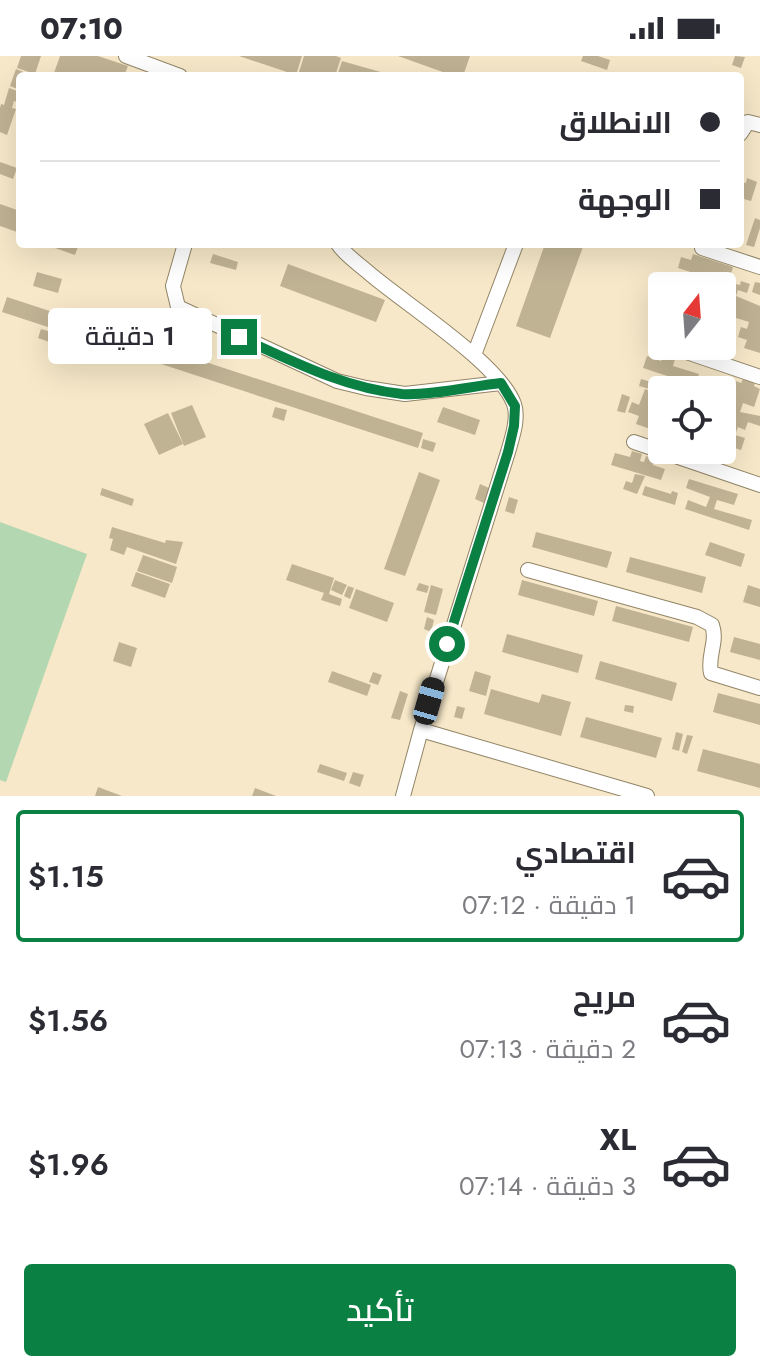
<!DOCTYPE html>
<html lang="ar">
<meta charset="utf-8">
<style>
body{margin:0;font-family:Jost,Cairo,sans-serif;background:#f7f7f7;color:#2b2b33;direction:rtl;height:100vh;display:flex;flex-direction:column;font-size:30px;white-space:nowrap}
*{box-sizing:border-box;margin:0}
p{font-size:26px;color:#7c7c81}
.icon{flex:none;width:44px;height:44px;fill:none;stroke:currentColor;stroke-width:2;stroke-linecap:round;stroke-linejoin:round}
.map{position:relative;height:740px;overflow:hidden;direction:ltr}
.drawer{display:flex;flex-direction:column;background:#fff;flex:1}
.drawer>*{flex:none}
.guide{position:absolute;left:16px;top:16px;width:728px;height:176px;border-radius:8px;box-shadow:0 8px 32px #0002;direction:rtl;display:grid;align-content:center;height:176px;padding:0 24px;background:#fff}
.needle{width:52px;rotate:17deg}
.tools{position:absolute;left:648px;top:216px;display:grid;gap:16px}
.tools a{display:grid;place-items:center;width:88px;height:88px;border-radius:8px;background:#fff;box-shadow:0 8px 32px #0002;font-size:40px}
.end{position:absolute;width:36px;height:36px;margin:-18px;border:10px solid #0b8043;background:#fff;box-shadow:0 0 0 4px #fff}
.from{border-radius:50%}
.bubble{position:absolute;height:56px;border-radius:8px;background:#fff;box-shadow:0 8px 32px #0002;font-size:26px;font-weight:600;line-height:56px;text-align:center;direction:rtl}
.car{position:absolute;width:24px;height:48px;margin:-24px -12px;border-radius:10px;box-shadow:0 0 6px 2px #0007;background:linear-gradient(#222 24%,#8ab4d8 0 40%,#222 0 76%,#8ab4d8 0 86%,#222 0)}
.guide b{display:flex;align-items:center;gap:28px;height:76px;font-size:30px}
.guide b+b{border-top:2px solid #e1e1e2}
.guide i{width:20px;height:20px;background:#2b2b33}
ul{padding:14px 0 0;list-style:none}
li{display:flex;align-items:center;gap:24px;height:132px;margin:0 16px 12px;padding:0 8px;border:4px solid transparent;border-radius:8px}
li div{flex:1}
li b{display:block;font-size:30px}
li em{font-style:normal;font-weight:600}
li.selected{border-color:#0b8043}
li>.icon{width:72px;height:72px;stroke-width:1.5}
.action{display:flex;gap:16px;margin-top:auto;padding:16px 24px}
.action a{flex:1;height:92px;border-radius:8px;background:#0b8043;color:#fff;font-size:32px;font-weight:600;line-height:92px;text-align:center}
.status{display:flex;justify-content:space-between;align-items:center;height:56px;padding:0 40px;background:#fff;direction:ltr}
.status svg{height:22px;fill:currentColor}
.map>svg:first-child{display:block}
.green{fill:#b3d7b1}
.building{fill:#c0b394}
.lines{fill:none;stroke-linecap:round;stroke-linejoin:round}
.street-casing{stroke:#928567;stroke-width:16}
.street{stroke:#fff;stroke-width:14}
.route{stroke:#0b8043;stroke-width:10}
</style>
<div class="status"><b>07:10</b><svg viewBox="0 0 49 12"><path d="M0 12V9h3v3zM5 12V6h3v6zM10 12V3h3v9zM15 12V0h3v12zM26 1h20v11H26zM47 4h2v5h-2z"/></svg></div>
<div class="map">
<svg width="760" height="740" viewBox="0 0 760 740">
<rect width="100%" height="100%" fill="#f6e8c8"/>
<path class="green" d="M 0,466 L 87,498 L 6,726 L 0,724 Z"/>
<path class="building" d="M 21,0 L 41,0 L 35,18 L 17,12 Z
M 60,0 L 98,0 L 128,10 L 124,20 L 62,20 L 54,17 Z
M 239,0 L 302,0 L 296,19 Z
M 304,0 L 336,0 L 341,2 L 335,20 L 311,20 L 299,16 Z
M 398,0 L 470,0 L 463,20 L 454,20 Z
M 583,0 L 598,0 L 610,4 L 607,14 L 581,5 Z
M 735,0 L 745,1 L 741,12 L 732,9 Z
M 342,5 L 391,19 L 391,20 L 337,20 Z
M 16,13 L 26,17 L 25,20 L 20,20 L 20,34 L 10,30 Z
M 9,32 L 20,36 L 20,47 L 14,45 L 12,52 L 16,53 L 7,79 L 0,76 L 0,52 L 1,48 L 4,49 Z
M 0,106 L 17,112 L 13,123 L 0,118 Z
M 747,122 L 757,126 L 751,145 L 740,142 L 740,126 L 746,127 Z
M 0,148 L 20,155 L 17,176 L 0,170 Z
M 755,162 L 760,164 L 760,172 L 754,191 L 746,189 Z
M 57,188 L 79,188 L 75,199 L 55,192 Z
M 545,188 L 584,188 L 550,282 L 516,270 Z
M 213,198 L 238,206 L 236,214 L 210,207 Z
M 693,198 L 733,211 L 728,228 L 711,223 L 709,230 L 700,230 L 703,220 L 678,212 L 681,201 L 691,204 Z
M 288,208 L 385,244 L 376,266 L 280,230 Z
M 37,216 L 62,223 L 58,237 L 33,230 Z
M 741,225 L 750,228 L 747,237 L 738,234 L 736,240 L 728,238 L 731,227 L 740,229 Z
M 755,226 L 760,227 L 760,239 L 752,236 Z
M 736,240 L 760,250 L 760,297 L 744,292 L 747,284 L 738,281 L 741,271 L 747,273 L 749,266 L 730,260 Z
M 7,241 L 423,377 L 418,392 L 2,256 Z
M 41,273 L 55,277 L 52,287 L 38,282 Z
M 76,283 L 90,287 L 87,298 L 73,294 Z
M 725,286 L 732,288 L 729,300 L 721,297 Z
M 107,294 L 119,298 L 116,307 L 104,303 Z
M 664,299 L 675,303 L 673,310 L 699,318 L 695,329 L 643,312 L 647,300 L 661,305 Z
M 668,321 L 676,324 L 672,334 L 662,334 L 662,377 L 636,368 L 639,360 L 628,356 L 632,346 L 639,349 L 645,333 L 655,337 L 658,328 L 665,331 Z
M 641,323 L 655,327 L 653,334 L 639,330 Z
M 743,323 L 755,327 L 754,330 L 760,333 L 754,351 L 743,347 L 740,356 L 760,360 L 760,370 L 748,366 L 745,374 L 738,371 L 735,379 L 745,382 L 741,394 L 722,388 L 722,351 L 725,352 L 729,340 L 722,338 L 720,334 L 722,327 L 734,331 L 736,325 L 741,327 Z
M 622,338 L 630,341 L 625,357 L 617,355 Z
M 192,349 L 206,381 L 184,390 L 171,357 Z
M 275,351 L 287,354 L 284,365 L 272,361 Z
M 443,351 L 480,364 L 475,379 L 437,366 Z
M 168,357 L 183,388 L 159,399 L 144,368 Z
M 423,383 L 436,387 L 433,396 L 421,392 Z
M 632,395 L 642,398 L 640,405 L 644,406 L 646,400 L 655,403 L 653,409 L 665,413 L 661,424 L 611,409 L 615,397 L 630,401 Z
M 419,416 L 440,424 L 405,520 L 384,513 Z
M 635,418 L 645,420 L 637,438 L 623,433 L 626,425 L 632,427 Z
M 689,423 L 738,438 L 734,449 L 717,444 L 714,453 L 752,464 L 749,474 L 685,453 L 688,444 L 706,451 L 710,441 L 686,432 Z
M 480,428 L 489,432 L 484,447 L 475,443 Z
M 645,430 L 671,438 L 672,435 L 678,437 L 675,449 L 642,439 Z
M 102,432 L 134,443 L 132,450 L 100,439 Z
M 509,441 L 518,444 L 514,458 L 505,455 Z
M 112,471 L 165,487 L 166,484 L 183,486 L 176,508 L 127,491 L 124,499 L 110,494 L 113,483 L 109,482 Z
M 536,476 L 612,496 L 607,512 L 532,491 Z
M 710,486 L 745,498 L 741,511 L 705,499 Z
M 143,499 L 177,511 L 172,527 L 137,515 Z
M 630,501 L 706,521 L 702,537 L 626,516 Z
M 292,508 L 334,522 L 329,538 L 342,543 L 340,550 L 321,544 L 324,537 L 286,524 Z
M 136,516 L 170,528 L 165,542 L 131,530 Z
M 335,524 L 347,529 L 342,539 L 331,534 Z
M 522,524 L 598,545 L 594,560 L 518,539 Z
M 419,527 L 429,530 L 427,537 L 416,534 Z
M 431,529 L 443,533 L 436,559 L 424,556 Z
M 748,529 L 760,533 L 760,551 L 743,546 Z
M 348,530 L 354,532 L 350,543 L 344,540 Z
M 356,533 L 394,547 L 387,566 L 349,552 Z
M 616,550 L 693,571 L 689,586 L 612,565 Z
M 427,561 L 434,564 L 431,576 L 424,573 Z
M 507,578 L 583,599 L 578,617 L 502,596 Z
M 734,581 L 760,588 L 760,604 L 730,596 Z
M 119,586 L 137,592 L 131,611 L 113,605 Z
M 600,605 L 677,627 L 672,645 L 595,623 Z
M 332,615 L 371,629 L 367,640 L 328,626 Z
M 475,615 L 491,620 L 486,640 L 469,635 Z
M 373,616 L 382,619 L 378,629 L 369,626 Z
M 491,633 L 539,647 L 542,638 L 571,646 L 561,680 L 484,658 Z
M 400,635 L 408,638 L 400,664 L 391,662 Z
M 718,637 L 760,648 L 760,669 L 713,656 Z
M 625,649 L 634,650 L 633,657 L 624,655 Z
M 457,650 L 465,652 L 462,663 L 454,661 Z
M 586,661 L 662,682 L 656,702 L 580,681 Z
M 676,676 L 683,678 L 679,695 L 672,693 Z
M 687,679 L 693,680 L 687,698 L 682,696 Z
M 703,693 L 760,708 L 760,732 L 697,715 Z
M 320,708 L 347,717 L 344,725 L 317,716 Z
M 353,716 L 364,719 L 360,731 L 349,727 Z
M 98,731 L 122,740 L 95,740 Z
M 255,732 L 276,740 L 252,740 Z"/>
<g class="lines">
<g class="street-casing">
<path id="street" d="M 126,0 L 180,20
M 740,78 L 748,66 L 760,69
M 185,188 L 173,230 L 178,251 L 337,325 L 366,332 L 405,338 L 501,327
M 338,188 C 345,199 359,208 369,217 C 405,248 499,307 514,348 C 519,362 512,382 508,396 L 421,674 L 647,740
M 702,192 L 760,211
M 669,290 L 760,321
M 474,299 L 516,188
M 634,386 L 760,429
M 528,514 L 697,561 L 712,569 C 718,586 707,600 711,617 L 760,632
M 403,740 L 421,674"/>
</g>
<use href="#street" class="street"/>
</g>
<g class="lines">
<path class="route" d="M 239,281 C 292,305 344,332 402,338 C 429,340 473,330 501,327 L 515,350 L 514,370 L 508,396 L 447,588"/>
</g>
</svg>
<div class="tools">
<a><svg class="needle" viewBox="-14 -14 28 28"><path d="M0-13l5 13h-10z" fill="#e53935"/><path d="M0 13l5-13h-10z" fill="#7c7c81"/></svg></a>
<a><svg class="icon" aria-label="locate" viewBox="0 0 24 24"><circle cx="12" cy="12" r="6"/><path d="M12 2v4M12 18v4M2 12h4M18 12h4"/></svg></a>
</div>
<i class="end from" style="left:447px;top:588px"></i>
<i class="end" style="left:239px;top:281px"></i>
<div class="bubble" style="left:48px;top:252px;width:164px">1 دقيقة</div>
<i class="car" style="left:429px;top:645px;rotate:16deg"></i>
<div class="guide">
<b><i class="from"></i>الانطلاق</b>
<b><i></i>الوجهة</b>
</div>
</div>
<section class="drawer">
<ul>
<li class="selected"><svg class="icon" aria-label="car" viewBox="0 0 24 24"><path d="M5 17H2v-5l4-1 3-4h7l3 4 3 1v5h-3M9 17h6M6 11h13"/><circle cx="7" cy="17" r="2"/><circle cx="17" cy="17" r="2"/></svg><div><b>اقتصادي</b><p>1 دقيقة · 07:12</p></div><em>$1.15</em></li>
<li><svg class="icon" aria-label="car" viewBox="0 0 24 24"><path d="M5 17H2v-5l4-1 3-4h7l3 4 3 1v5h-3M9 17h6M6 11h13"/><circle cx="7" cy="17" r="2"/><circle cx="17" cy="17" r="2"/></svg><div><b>مريح</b><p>2 دقيقة · 07:13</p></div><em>$1.56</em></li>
<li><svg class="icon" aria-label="car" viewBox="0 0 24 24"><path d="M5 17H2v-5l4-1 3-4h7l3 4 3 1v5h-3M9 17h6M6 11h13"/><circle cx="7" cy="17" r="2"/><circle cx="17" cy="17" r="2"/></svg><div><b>XL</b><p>3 دقيقة · 07:14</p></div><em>$1.96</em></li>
</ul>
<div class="action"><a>تأكيد</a></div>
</section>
